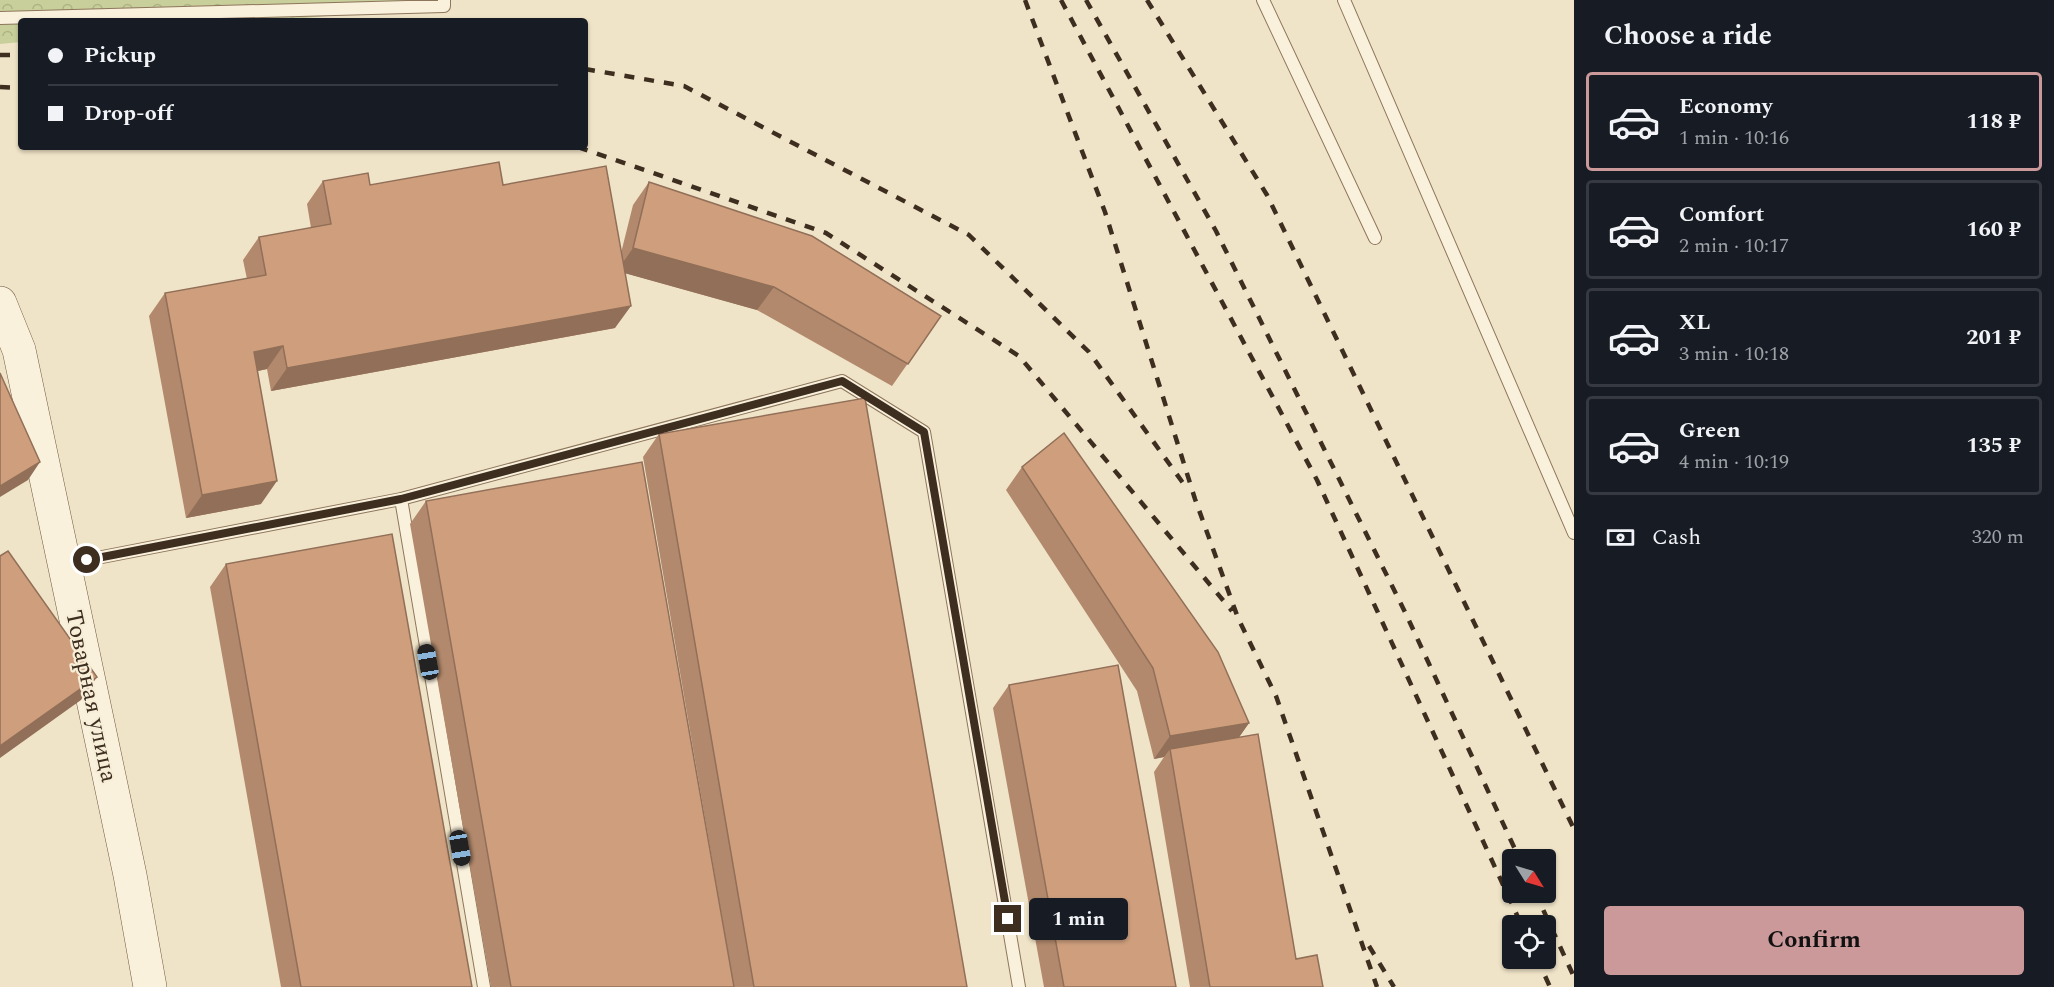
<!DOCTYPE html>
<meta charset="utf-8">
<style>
body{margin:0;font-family:Spectral,serif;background:#242831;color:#f1f3f6;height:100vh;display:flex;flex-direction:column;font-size:22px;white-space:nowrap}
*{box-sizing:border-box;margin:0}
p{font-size:20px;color:#9ea1a6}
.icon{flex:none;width:33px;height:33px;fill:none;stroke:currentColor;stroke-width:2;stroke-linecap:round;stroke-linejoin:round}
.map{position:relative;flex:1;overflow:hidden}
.panel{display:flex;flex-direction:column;background:#171b24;width:480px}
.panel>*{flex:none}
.banner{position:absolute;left:18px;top:18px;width:570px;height:132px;border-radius:6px;box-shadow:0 2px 4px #0004;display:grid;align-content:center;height:132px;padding:0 30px;background:#171b24}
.needle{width:39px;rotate:127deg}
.tools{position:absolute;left:1502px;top:849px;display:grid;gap:12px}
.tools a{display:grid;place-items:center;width:54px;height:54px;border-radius:6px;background:#171b24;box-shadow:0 2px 4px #0004;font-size:30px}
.end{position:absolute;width:27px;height:27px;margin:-14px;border:8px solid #3d2e20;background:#fff;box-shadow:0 0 0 3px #fff}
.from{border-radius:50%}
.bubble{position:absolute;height:42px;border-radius:6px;background:#171b24;box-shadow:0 2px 4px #0004;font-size:20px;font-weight:700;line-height:42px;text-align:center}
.car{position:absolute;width:18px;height:36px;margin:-18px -9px;border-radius:8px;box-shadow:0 0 4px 2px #0007;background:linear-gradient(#222 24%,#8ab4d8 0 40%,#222 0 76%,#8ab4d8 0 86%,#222 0)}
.banner b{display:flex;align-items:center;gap:21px;height:57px;font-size:22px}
.banner b+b{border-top:2px solid #363941}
.banner i{width:15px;height:15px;background:#f1f3f6}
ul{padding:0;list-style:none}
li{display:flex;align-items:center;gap:18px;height:99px;margin:0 12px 9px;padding:0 18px;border:3px solid #363941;border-radius:6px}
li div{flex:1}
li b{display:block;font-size:22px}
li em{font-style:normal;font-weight:700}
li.active{border-color:#cc999b}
li>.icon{width:54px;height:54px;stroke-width:1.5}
h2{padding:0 30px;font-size:27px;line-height:72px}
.pay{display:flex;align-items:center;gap:15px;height:66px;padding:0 30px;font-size:22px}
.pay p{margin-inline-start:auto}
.cta{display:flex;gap:12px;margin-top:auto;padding:12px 30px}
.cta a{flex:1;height:69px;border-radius:6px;background:#cc999b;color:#111;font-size:24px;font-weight:700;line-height:69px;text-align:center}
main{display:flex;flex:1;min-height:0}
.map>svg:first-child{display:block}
.forest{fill:url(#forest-crowns)}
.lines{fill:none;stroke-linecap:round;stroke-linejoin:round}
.lane-casing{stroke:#8d765c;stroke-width:14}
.secondary-casing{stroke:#6f573f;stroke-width:34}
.lane{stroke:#faf1dc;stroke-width:12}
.secondary{stroke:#faf1dc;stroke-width:33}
.rail{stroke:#3d2e20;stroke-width:4.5;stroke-dasharray:10 10;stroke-linecap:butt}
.wall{fill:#b2896c}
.shaded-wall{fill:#916f58}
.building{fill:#cf9f7d;stroke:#916f58;stroke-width:1.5}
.route{stroke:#3d2e20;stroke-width:8}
.labels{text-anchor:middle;stroke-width:4.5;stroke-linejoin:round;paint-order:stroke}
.street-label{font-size:24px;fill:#3d2e20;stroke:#f7eed8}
</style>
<main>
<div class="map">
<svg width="1574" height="987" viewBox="0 0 1574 987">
<defs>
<pattern id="forest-crowns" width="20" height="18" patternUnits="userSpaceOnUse" patternTransform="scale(1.5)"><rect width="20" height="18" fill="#c9cf9b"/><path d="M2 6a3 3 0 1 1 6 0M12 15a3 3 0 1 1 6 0" fill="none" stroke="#aeb285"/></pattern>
</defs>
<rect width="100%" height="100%" fill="#f0e4c8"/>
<path class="forest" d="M 0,0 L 444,0 L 444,6 L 269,21 L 21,21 L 21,42 L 0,44 Z"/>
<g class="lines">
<g class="lane-casing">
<path id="lane" d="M 1263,0 L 1375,238
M 1344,0 L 1574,533
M 0,18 L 444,6 L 444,0
M 401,499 L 484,987
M 66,564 L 401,499 L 842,381 L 924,432 L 1019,987"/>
</g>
<g class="secondary-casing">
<path id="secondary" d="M 0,303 L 19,350 L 130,875 L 150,987"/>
</g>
<use href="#lane" class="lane"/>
<use href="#secondary" class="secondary"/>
<path class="rail" d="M 1025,0 L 1105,212 L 1195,499 L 1238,618 L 1276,696 L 1377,987
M 1061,0 L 1317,480 L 1522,926
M 1086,0 L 1216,231 L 1405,612 L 1520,860
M 1147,0 L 1267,195 L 1574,829
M 0,55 L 21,55
M 585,69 L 684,86 L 969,235 L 1089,352 L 1188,490
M 0,87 L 21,88
M 578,147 L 826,233 L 1019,356 L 1232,611
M 1535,892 L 1574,977
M 1369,946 L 1394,987
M 1537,958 L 1550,987"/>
</g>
<path class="wall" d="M 323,181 L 370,185 L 503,185 L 621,253 L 633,205 L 649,182 L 941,316 L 892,386 L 757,310 L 625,273 L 615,328 L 271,391 L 267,369 L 258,371 L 261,504 L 186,518 L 149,316 L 165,293 L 247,279 L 243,260 L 259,237 L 311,228 L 307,204 Z
M 659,434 L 967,987 L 734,987 L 643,457 Z
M 1022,467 L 1249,723 L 1239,737 L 1296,959 L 1323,987 L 1190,987 L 1154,772 L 1164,757 L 1154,759 L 1137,691 L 1006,490 Z
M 426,501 L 734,987 L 491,987 L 410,524 Z
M 226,564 L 472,987 L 281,987 L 210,587 Z
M 1009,685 L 1176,987 L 1044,987 L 993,708 Z"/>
<path class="shaded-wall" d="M 633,248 L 774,287 L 757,310 L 617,271 Z
M 631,306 L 615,328 L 271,391 L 287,368 Z
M 283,346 L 267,369 L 238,375 L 254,352 Z
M 40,462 L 28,480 L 0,497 L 0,486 Z
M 277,481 L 261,504 L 186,518 L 202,495 Z
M 97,677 L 81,700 L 0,758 L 0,746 Z
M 1249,723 L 1233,746 L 1170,749 L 1164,757 L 1154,759 L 1170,736 Z"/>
<path class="building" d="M 499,162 L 503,185 L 606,166 L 631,306 L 287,368 L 283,346 L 254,352 L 277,481 L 202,495 L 165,293 L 266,275 L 259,237 L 331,224 L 323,181 L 368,173 L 370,185 Z
M 649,182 L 812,236 L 941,316 L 908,364 L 774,287 L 633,248 Z
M 0,373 L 40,462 L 0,486 Z
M 865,398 L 967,987 L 754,987 L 659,434 Z
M 1064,433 L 1218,652 L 1249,723 L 1170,736 L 1153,668 L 1022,467 Z
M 642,462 L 734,987 L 511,987 L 426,501 Z
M 392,534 L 472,987 L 301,987 L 226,564 Z
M 8,551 L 97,677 L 0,746 L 0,556 Z
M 1118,665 L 1176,987 L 1064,987 L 1009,685 Z
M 1258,734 L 1296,959 L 1317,955 L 1323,987 L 1210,987 L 1170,749 Z"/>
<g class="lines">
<path class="route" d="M 87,560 L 401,499 L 842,381 L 924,432 L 1008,919"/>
</g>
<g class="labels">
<g class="street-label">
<text transform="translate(92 696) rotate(78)" y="8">Товарная улица</text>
</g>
</g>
</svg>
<div class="tools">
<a><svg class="needle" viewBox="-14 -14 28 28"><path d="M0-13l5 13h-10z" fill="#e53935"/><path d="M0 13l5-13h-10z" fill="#9ea1a6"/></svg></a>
<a><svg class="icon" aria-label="locate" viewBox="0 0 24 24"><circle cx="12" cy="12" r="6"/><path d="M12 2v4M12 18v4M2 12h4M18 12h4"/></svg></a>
</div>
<i class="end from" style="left:87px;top:560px"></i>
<i class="end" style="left:1008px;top:919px"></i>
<div class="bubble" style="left:1029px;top:898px;width:99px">1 min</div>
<i class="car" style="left:428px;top:662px;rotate:350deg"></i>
<i class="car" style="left:460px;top:848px;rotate:170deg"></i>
<div class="banner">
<b><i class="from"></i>Pickup</b>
<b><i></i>Drop-off</b>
</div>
</div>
<section class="panel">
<h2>Choose a ride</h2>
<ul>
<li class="active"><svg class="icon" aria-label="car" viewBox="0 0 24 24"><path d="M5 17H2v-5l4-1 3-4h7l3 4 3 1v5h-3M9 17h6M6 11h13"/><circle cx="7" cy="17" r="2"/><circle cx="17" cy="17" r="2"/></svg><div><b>Economy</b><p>1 min · 10:16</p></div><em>118 ₽</em></li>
<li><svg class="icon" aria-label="car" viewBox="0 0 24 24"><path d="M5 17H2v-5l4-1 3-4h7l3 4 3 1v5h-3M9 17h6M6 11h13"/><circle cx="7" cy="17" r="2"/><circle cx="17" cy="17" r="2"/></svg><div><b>Comfort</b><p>2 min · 10:17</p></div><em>160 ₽</em></li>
<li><svg class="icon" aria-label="car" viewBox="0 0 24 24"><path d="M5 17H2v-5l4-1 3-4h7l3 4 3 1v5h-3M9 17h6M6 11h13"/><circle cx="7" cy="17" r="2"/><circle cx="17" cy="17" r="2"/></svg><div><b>XL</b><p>3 min · 10:18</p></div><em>201 ₽</em></li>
<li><svg class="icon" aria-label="car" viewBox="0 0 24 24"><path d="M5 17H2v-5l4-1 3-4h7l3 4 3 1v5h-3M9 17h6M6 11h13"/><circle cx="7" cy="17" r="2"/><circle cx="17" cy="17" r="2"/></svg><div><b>Green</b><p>4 min · 10:19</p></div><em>135 ₽</em></li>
</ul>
<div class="pay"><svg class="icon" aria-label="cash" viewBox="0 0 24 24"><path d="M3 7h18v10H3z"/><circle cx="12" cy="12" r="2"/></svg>Cash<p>320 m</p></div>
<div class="cta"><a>Confirm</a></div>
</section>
</main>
